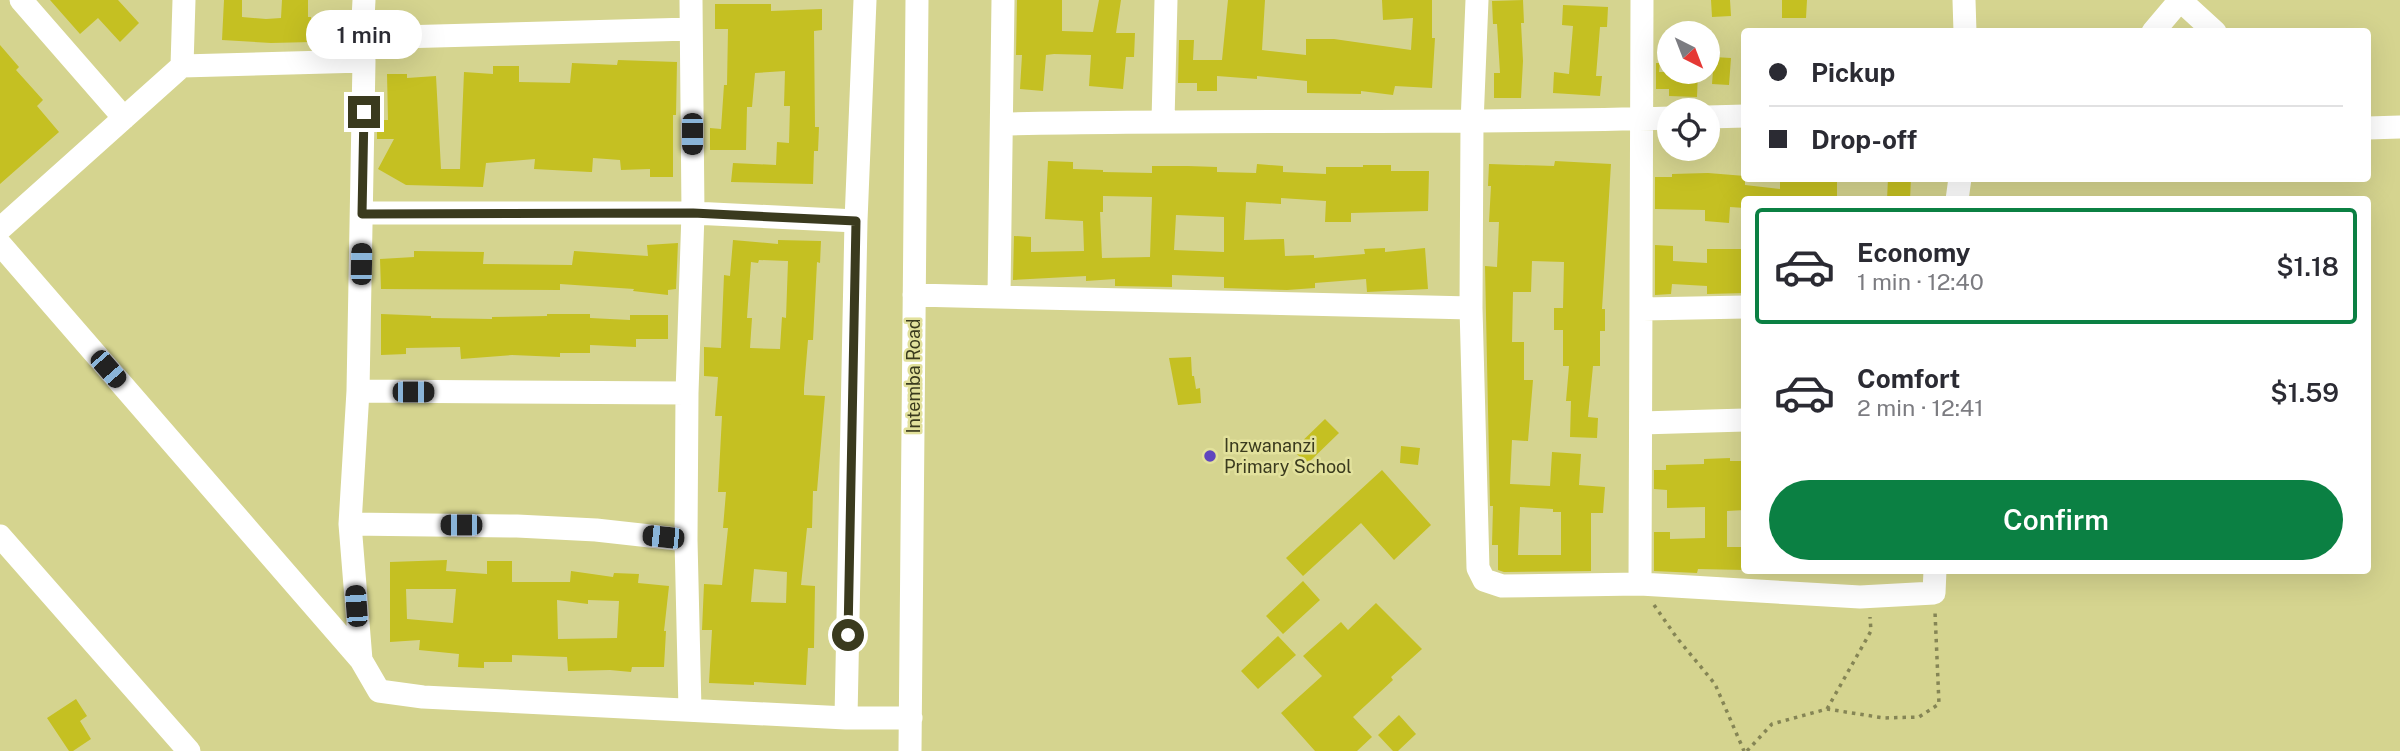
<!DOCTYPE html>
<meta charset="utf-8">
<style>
body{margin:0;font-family:"Public Sans",sans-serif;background:#f7f7f7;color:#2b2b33;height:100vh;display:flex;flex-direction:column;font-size:26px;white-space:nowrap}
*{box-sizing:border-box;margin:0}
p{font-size:23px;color:#7c7c81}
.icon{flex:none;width:38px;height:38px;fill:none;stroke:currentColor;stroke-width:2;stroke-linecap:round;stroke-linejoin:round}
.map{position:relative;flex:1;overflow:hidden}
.panel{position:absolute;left:1741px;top:196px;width:630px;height:378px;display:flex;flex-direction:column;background:#fff;border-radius:7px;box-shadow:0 7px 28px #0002}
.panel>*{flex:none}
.top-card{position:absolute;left:1741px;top:28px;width:630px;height:154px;border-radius:7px;box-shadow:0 7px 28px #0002;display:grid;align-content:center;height:154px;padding:0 28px;background:#fff}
.needle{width:46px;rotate:138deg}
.controls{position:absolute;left:1657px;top:21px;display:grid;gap:14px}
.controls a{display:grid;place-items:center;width:63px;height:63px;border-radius:50%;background:#fff;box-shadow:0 7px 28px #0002;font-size:35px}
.end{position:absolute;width:32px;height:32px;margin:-16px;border:9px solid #3a3a1e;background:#fff;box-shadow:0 0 0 4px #fff}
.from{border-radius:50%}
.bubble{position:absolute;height:49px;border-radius:24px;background:#fff;box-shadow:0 7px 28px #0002;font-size:23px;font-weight:600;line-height:49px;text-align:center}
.car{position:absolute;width:21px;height:42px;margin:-21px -10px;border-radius:9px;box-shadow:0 0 5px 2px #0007;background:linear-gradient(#222 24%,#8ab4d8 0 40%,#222 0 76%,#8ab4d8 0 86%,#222 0)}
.top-card b{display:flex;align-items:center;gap:24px;height:66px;font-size:26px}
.top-card b+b{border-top:2px solid #e1e1e2}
.top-card i{width:18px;height:18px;background:#2b2b33}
ul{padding:12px 0 0;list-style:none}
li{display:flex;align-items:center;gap:21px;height:116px;margin:0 14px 10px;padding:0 14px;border:4px solid transparent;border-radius:7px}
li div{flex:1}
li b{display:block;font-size:26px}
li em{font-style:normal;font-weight:600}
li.on{border-color:#0b8043}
li>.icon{width:63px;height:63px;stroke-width:1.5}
.button{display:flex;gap:14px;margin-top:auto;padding:14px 28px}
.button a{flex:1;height:80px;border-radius:42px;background:#0b8043;color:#fff;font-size:28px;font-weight:600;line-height:80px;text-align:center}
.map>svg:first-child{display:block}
.building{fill:#c5c022;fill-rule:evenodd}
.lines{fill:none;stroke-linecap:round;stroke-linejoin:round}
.path{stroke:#858555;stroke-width:3.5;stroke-dasharray:3.5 5;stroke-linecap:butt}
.minor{stroke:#fff;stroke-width:23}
.route{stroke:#3a3a1e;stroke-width:9}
.poi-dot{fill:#5f45be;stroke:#e2e19c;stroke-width:2.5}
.labels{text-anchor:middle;stroke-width:5;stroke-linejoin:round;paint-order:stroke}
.street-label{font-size:18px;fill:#3a3a1e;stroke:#e2e19c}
.poi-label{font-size:18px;fill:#3a3a1e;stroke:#e2e19c;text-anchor:start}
</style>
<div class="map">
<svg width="2400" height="751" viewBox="0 0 2400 751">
<rect width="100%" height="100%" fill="#d5d48f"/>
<path class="building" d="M 50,0 L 118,0 L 139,23 L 120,42 L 98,18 L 80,34 Z
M 224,0 L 242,0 L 242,17 L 266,19 L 281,18 L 282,0 L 308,0 L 308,17 L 311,17 L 312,42 L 271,43 L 222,40 Z
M 1017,0 L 1062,0 L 1062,31 L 1093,32 L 1099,0 L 1121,0 L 1116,33 L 1135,33 L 1134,57 L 1126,57 L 1123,89 L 1089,86 L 1091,55 L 1054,54 L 1046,55 L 1043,91 L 1020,89 L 1022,55 L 1016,55 Z
M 1228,0 L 1265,0 L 1262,50 L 1306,55 L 1306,39 L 1334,39 L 1411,50 L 1413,18 L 1383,20 L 1382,0 L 1432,0 L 1432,38 L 1435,38 L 1432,88 L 1395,86 L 1393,95 L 1361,91 L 1361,94 L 1307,93 L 1307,81 L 1257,76 L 1257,79 L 1217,76 L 1217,91 L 1197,91 L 1197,83 L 1178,83 L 1179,40 L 1194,40 L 1193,60 L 1222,60 Z
M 1523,0 L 1524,23 L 1521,23 L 1523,61 L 1521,98 L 1494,98 L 1494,73 L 1500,73 L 1497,24 L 1493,24 L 1492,1 Z
M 1711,0 L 1730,0 L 1731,16 L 1712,17 Z
M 1782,0 L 1807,0 L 1806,18 L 1782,18 Z
M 715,4 L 771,4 L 771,11 L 822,9 L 822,30 L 814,31 L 815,127 L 819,127 L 818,151 L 814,151 L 813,184 L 731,182 L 733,163 L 776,165 L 777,142 L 789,143 L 790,106 L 784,106 L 785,71 L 755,73 L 752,107 L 747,107 L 746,150 L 710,150 L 710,128 L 721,129 L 724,85 L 727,85 L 728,29 L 715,29 Z
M 1563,5 L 1608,7 L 1607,27 L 1600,27 L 1596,76 L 1602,76 L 1600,96 L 1553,93 L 1554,72 L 1569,74 L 1573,26 L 1562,25 Z
M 0,45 L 19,67 L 16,70 L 43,100 L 37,106 L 59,132 L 0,184 Z
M 1714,57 L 1731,58 L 1729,85 L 1712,84 Z
M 618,60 L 677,62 L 676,115 L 673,115 L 673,177 L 650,177 L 650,169 L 621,170 L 620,160 L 593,158 L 592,172 L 590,172 L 534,169 L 535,159 L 486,163 L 483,187 L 406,185 L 378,169 L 394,139 L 377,139 L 377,120 L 388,120 L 387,74 L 407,74 L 407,78 L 436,76 L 441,169 L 460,169 L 464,72 L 493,74 L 493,66 L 519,66 L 519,82 L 570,83 L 572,63 L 617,65 Z
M 1656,63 L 1660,63 L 1659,72 L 1698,72 L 1697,97 L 1669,96 L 1669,89 L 1656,89 Z
M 1048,161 L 1073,162 L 1073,169 L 1103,170 L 1103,172 L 1152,173 L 1152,166 L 1188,166 L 1217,167 L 1217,172 L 1256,173 L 1257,164 L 1283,166 L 1283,172 L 1326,174 L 1326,167 L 1363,167 L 1363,165 L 1391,165 L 1391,171 L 1429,171 L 1428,211 L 1351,213 L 1351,222 L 1325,222 L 1326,201 L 1281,198 L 1281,204 L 1246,202 L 1244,240 L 1284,239 L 1285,256 L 1314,255 L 1314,258 L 1365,254 L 1364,249 L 1385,248 L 1385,252 L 1425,248 L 1428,289 L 1367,292 L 1366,279 L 1315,283 L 1315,288 L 1287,290 L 1224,288 L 1224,277 L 1172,275 L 1172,287 L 1115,286 L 1115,279 L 1086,281 L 1086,276 L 1013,280 L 1014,236 L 1031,237 L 1031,252 L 1084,251 L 1083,221 L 1045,219 ZM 1103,196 L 1152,197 L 1150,257 L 1102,258 L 1100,212 L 1103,212 ZM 1176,215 L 1224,217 L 1224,252 L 1174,250 Z
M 1555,161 L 1611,164 L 1602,309 L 1605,309 L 1605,331 L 1600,331 L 1600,366 L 1593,366 L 1588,417 L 1598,418 L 1597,438 L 1570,437 L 1571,401 L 1566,401 L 1569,366 L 1563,366 L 1563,330 L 1554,330 L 1554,308 L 1563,308 L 1564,262 L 1532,261 L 1531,292 L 1513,292 L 1512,342 L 1524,342 L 1524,380 L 1533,380 L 1528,441 L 1512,440 L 1510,484 L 1550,486 L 1552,452 L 1581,454 L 1579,485 L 1605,487 L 1603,513 L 1591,513 L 1591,571 L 1504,572 L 1498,570 L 1498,545 L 1492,545 L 1493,506 L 1490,506 L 1485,266 L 1497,267 L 1499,222 L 1489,222 L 1491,186 L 1488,186 L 1489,164 L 1554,166 ZM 1520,507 L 1553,509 L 1553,512 L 1561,512 L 1561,555 L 1518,555 Z
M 1708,173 L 1745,176 L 1745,185 L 1780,189 L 1780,179 L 1811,181 L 1811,179 L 1837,179 L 1837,200 L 1745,200 L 1745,208 L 1730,207 L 1729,223 L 1705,221 L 1705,210 L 1655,209 L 1655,177 L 1672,177 L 1672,174 Z
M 1888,178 L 1911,178 L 1910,200 L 1887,200 Z
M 733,240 L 778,244 L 778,240 L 821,241 L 820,263 L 817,262 L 813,340 L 808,340 L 804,388 L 804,395 L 825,396 L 817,491 L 813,491 L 812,528 L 807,528 L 801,585 L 815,586 L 814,648 L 808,648 L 806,685 L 754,682 L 754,685 L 709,683 L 712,630 L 702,630 L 704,584 L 722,585 L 728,528 L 723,528 L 726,492 L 718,492 L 722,416 L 715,416 L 718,377 L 704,376 L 704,347 L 721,348 L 724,275 L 730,276 ZM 759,260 L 788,261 L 786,318 L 782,317 L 780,349 L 750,348 L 752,318 L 747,318 L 751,262 L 758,263 ZM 754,569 L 787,572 L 786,603 L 751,602 Z
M 678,243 L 676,289 L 668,290 L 668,295 L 633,291 L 634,289 L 560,284 L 560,290 L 381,289 L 380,259 L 414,257 L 414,251 L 484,252 L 483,264 L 572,265 L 574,251 L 648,256 L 647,245 Z
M 1655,245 L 1673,246 L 1673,261 L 1707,263 L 1707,249 L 1745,249 L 1745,293 L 1707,294 L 1707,286 L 1672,284 L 1671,294 L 1655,295 Z
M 381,314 L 431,316 L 431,318 L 492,319 L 492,317 L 547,316 L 547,314 L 590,314 L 590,318 L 630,320 L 630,315 L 668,315 L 668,339 L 636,339 L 636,347 L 590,345 L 590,353 L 560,353 L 560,357 L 512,355 L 461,359 L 460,347 L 406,348 L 406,354 L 381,355 Z
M 1191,357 L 1192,376 L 1194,376 L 1196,389 L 1200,388 L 1201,403 L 1178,405 L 1169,358 Z
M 1325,419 L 1339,433 L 1307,464 L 1293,450 Z
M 1401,446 L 1420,448 L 1418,465 L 1400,463 Z
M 1730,458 L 1730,461 L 1745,461 L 1745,510 L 1727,511 L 1727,547 L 1745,547 L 1745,570 L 1698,569 L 1697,573 L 1654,571 L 1654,532 L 1670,532 L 1670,539 L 1705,538 L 1705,507 L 1667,508 L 1667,490 L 1654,489 L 1654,470 L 1666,470 L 1666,465 L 1704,464 L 1704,459 Z
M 1382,470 L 1431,525 L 1394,560 L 1361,523 L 1303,576 L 1286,558 Z
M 447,560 L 446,571 L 487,574 L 487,561 L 512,561 L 512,582 L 570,582 L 571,571 L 613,577 L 614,573 L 639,574 L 638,583 L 669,586 L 664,631 L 666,631 L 664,667 L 632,667 L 631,672 L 610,670 L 568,671 L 567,657 L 512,655 L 512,662 L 484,662 L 484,668 L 458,667 L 459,654 L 419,650 L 420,640 L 390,642 L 390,562 ZM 406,589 L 456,589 L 453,623 L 407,619 ZM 557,600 L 588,604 L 588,600 L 619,601 L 617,638 L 558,639 Z
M 1303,581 L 1320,600 L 1283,634 L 1266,616 Z
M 1376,603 L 1422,649 L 1391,677 L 1393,680 L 1353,717 L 1372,737 L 1357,751 L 1315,751 L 1281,713 L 1322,676 L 1303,656 L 1341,622 L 1348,630 Z
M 1278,636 L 1296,655 L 1258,689 L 1241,671 Z
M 76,699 L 87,716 L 80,721 L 91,739 L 73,751 L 69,751 L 47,718 Z
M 1399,715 L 1416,734 L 1398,751 L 1393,751 L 1378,735 Z"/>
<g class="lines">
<path class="path" d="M 1654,605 L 1677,638 L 1715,684 L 1744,751
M 1827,709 L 1871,631 L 1870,617
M 1747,751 L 1772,724 L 1827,709 L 1884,718 L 1919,717 L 1939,704 L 1935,612"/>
<path class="minor" d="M 21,0 L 124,118
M 364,0 L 362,38 L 364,61 L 358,391 L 350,524 L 361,660 L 379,691 L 423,697 L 846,718 L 911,718
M 1477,0 L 1472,123 L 1471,308 L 1478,568 L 1484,580 L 1502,586 L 1640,584 L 1860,597 L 1934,593 L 1935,570
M 1964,0 L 1965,32
M 2180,0 L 2215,32
M 2153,32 L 2180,0
M 362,38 L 691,29
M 182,66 L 364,61
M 1708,117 L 1745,116
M 1163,121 L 1166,0
M 1002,124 C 1225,119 1447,124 1670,118
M 2368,128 L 2400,127
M 1957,200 L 1960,178
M 362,213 L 693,213 L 856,221
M 0,229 L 182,66 L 184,0
M 0,244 L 361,660
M 914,295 L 1471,308
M 999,295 L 1003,0
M 1643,309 L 1745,307
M 358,391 L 687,393
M 1641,423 L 1745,420
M 350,524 L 517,526 L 596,530 L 686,540
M 0,536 L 189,751
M 1640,584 L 1642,0
M 690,710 L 686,540 L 687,393 L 693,213 L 691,0
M 846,718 L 856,221 L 865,0
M 910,751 L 917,0"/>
</g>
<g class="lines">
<path class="route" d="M 364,112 L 362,214 L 693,213 L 856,221 L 848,635"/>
</g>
<circle class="poi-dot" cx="1210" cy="456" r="7"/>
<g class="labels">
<g class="street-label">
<text transform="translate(914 376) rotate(-90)" y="6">Intemba Road</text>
</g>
<g class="poi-label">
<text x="1224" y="452">Inzwananzi<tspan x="1224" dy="21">Primary School</tspan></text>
</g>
</g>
</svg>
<div class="controls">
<a><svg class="needle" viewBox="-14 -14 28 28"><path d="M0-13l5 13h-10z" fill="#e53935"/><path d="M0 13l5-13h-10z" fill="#7c7c81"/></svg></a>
<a><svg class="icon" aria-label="locate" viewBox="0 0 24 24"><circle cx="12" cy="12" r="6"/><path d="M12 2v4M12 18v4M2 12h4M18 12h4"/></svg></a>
</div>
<i class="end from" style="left:848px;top:635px"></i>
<i class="end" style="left:364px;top:112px"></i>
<div class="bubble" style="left:306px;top:10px;width:116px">1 min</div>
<i class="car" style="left:692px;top:134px;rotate:180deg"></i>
<i class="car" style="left:361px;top:264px;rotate:1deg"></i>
<i class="car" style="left:108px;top:369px;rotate:139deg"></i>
<i class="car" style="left:413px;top:392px;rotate:90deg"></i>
<i class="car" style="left:461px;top:525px;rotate:270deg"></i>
<i class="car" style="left:663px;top:537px;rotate:276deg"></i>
<i class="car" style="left:356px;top:606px;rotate:356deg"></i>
<div class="top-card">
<b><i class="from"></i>Pickup</b>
<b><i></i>Drop-off</b>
</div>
<section class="panel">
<ul>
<li class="on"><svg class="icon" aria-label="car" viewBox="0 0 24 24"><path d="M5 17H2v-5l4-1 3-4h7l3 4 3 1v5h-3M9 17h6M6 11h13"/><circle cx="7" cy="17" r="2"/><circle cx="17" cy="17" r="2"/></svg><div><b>Economy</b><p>1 min · 12:40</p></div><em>$1.18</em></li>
<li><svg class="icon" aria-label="car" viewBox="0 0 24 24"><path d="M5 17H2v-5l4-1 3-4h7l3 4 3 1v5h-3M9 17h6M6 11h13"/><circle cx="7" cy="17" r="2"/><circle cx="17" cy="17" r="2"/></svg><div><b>Comfort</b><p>2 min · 12:41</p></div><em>$1.59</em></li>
</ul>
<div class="button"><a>Confirm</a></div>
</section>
</div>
